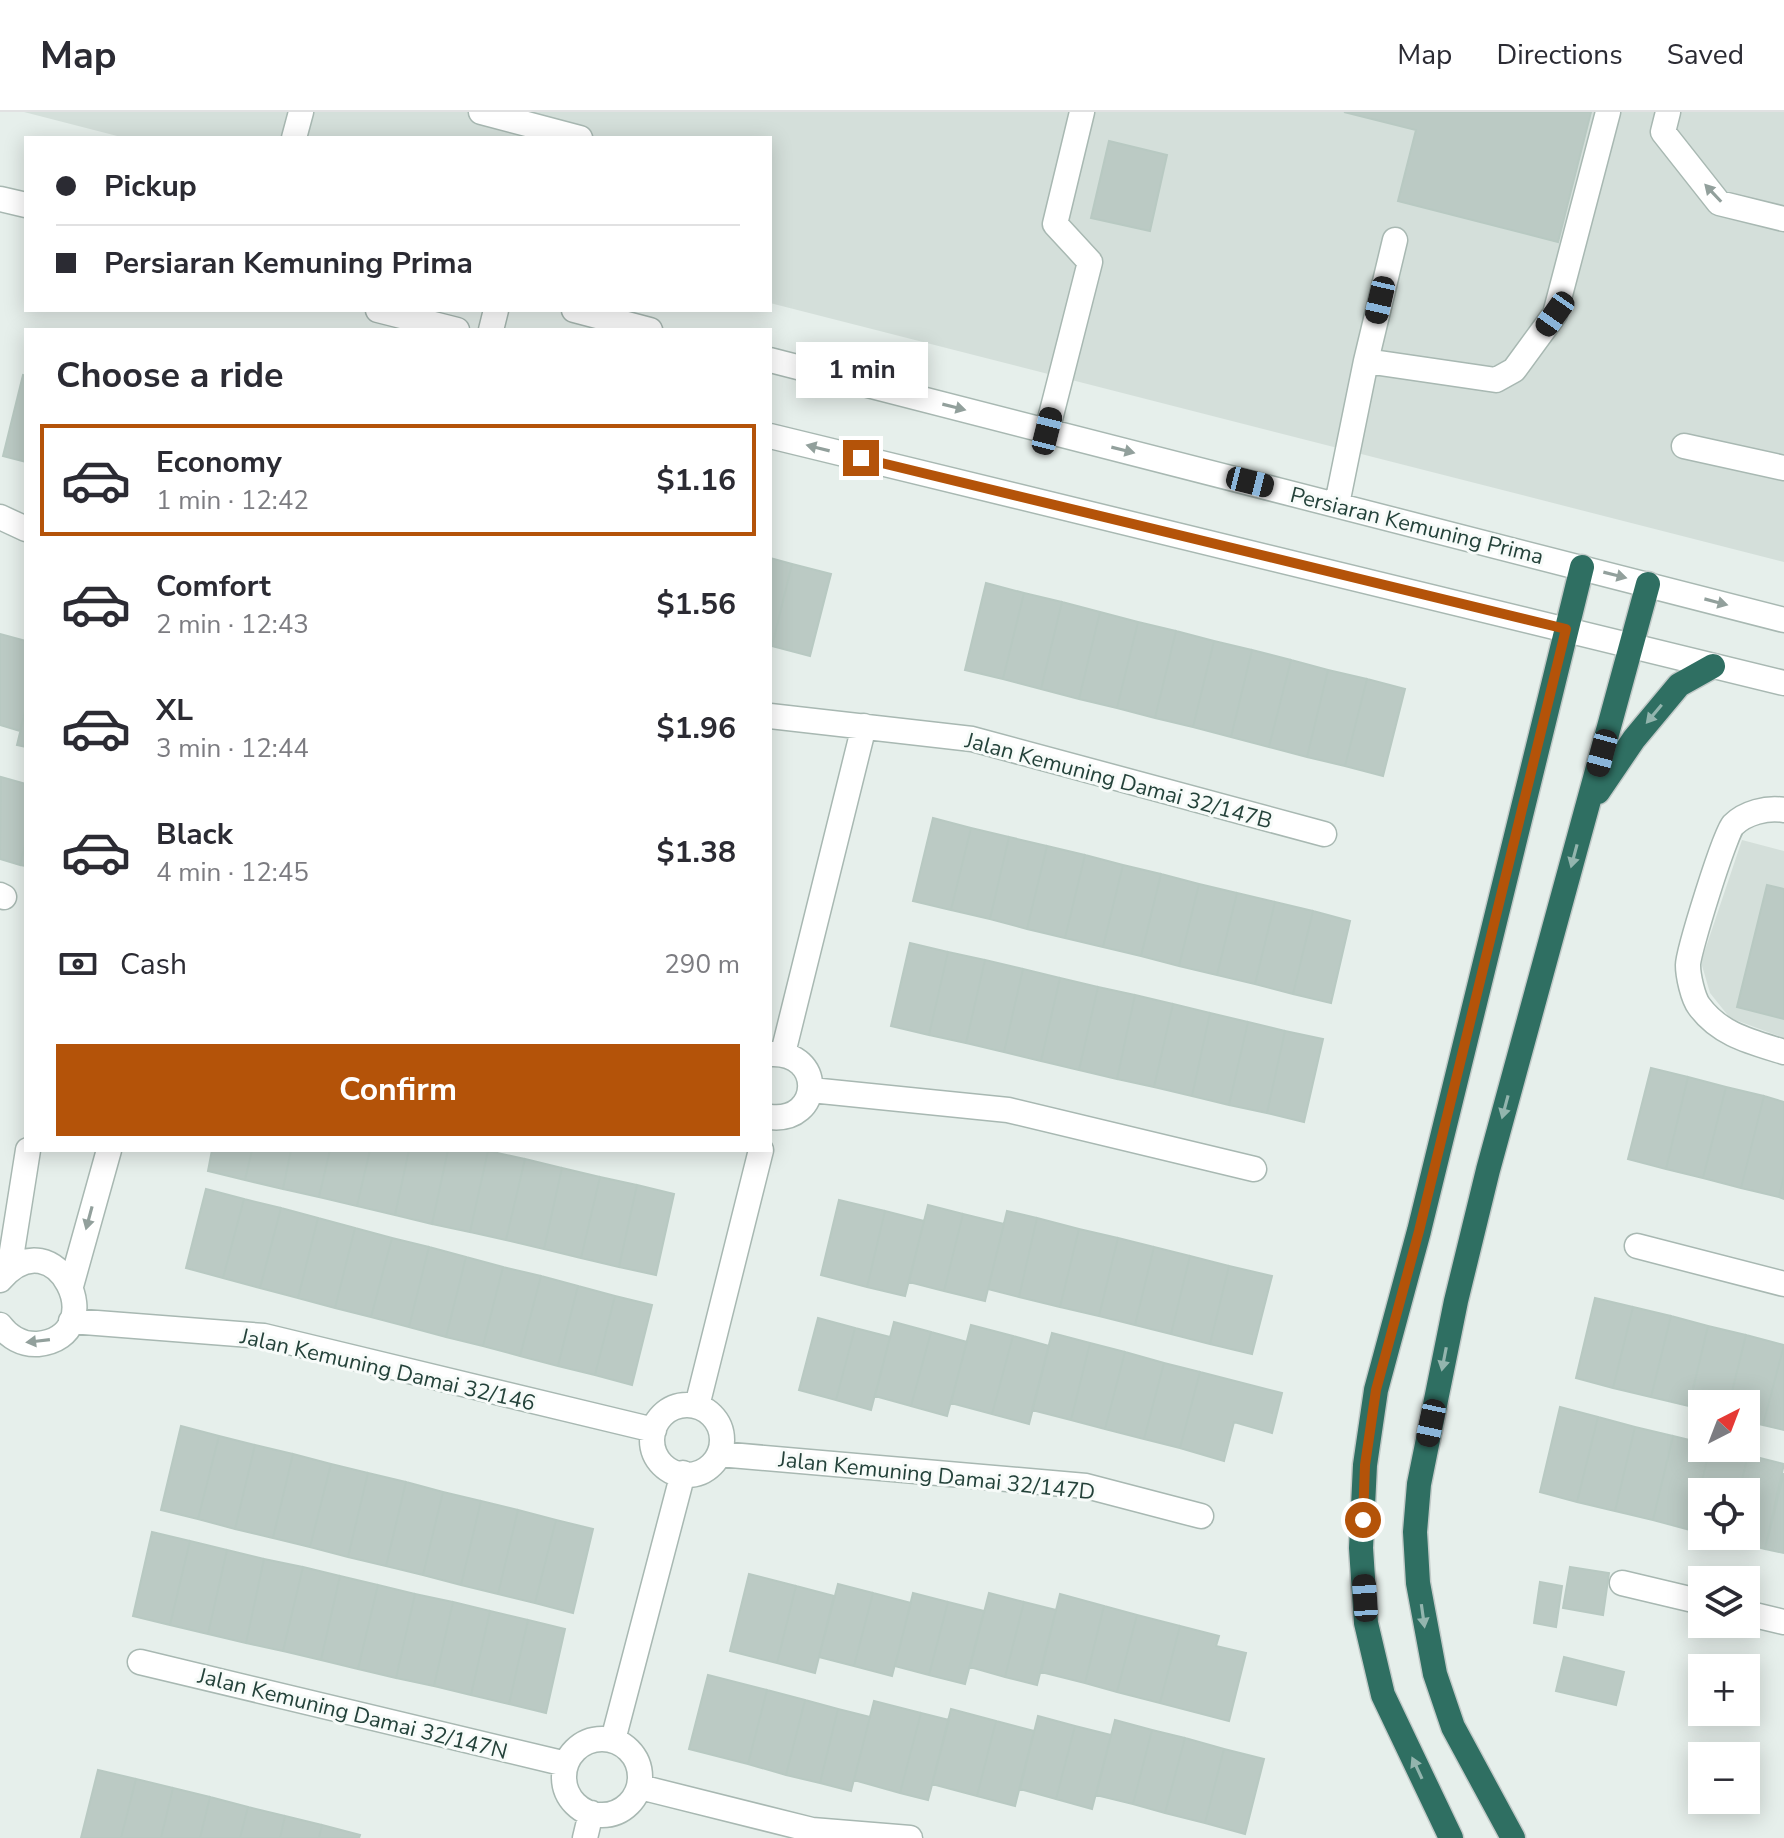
<!DOCTYPE html>
<meta charset="utf-8">
<style>
body{margin:0;font-family:"Nunito Sans",sans-serif;background:#f2f2f3;color:#2b2b33;height:100vh;display:flex;flex-direction:column;font-size:30px;white-space:nowrap}
*{box-sizing:border-box;margin:0}
p{font-size:26px;color:#7c7c81}
.icon{flex:none;width:44px;height:44px;fill:none;stroke:currentColor;stroke-width:2;stroke-linecap:round;stroke-linejoin:round}
.map{position:relative;flex:1;overflow:hidden}
.panel{position:absolute;left:24px;top:216px;width:748px;height:824px;display:flex;flex-direction:column;background:#fff;border-radius:0px;box-shadow:0 4px 20px #0003}
.panel>*{flex:none}
.banner{position:absolute;left:24px;top:24px;width:748px;height:176px;border-radius:0px;box-shadow:0 4px 20px #0003;display:grid;align-content:center;height:176px;padding:0 32px;background:#fff}
.needle{width:52px;rotate:42deg}
.buttons{position:absolute;left:1688px;top:1278px;display:grid;gap:16px}
.buttons a{display:grid;place-items:center;width:72px;height:72px;border-radius:0px;background:#fff;box-shadow:0 4px 20px #0003;font-size:40px}
.end{position:absolute;width:36px;height:36px;margin:-18px;border:10px solid #b45309;background:#fff;box-shadow:0 0 0 4px #fff}
.from{border-radius:50%}
.bubble{position:absolute;height:56px;border-radius:0px;background:#fff;box-shadow:0 4px 20px #0003;font-size:26px;font-weight:700;line-height:56px;text-align:center}
.car{position:absolute;width:24px;height:48px;margin:-24px -12px;border-radius:10px;box-shadow:0 0 6px 2px #0007;background:linear-gradient(#222 24%,#8ab4d8 0 40%,#222 0 76%,#8ab4d8 0 86%,#222 0)}
.banner b{display:flex;align-items:center;gap:28px;height:76px;font-size:30px}
.banner b+b{border-top:2px solid #e1e1e2}
.banner i{width:20px;height:20px;background:#2b2b33}
ul{padding:0;list-style:none}
li{display:flex;align-items:center;gap:24px;height:112px;margin:0 16px 12px;padding:0 16px;border:4px solid transparent;border-radius:0px}
li div{flex:1}
li b{display:block;font-size:30px}
li em{font-style:normal;font-weight:700}
li.selected{border-color:#b45309}
li>.icon{width:72px;height:72px;stroke-width:1.5}
h2{padding:0 32px;font-size:36px;line-height:96px}
.pay{display:flex;align-items:center;gap:20px;height:88px;padding:0 32px;font-size:30px}
.pay p{margin-inline-start:auto}
.button{display:flex;gap:16px;margin-top:auto;padding:16px 32px}
.button a{flex:1;height:92px;border-radius:0px;background:#b45309;color:#fff;font-size:32px;font-weight:700;line-height:92px;text-align:center}
header{display:flex;align-items:center;gap:48px;box-sizing:border-box;height:112px;padding:0 40px;background:#fff;border-bottom:2px solid #e1e1e2}
header strong{font-size:38px}
nav{display:flex;gap:44px;margin-inline-start:auto;font-size:28px}
.map>svg:first-child{display:block}
.built{fill:#d4dfda}
.building{fill:#bbcac4;stroke:#b8c9c2;stroke-width:2}
.lines{fill:none;stroke-linecap:round;stroke-linejoin:round}
.minor-casing{stroke:#a8b8b2;stroke-width:27}
.highway-casing{stroke:#c2cac8;stroke-width:27}
.minor{stroke:#fff;stroke-width:24}
.highway{stroke:#2f6f62;stroke-width:24}
.oneway{fill:#92a09c}
.oneway2{fill:#93b5ae}
.route{stroke:#b45309;stroke-width:10}
.labels{text-anchor:middle;stroke-width:6;stroke-linejoin:round;paint-order:stroke}
.street-label{font-size:22px;fill:#24423a;stroke:#f7fbf9}
</style>
<header>
<strong>Map</strong>
<nav><a>Map</a><a>Directions</a><a>Saved</a></nav>
</header>
<div class="map">
<svg width="1784" height="1726" viewBox="0 0 1784 1726">
<rect width="100%" height="100%" fill="#e6efeb"/>
<path class="built" d="M 24,0 L 1784,0 L 1784,450 L 770,191 L 770,26 L 125,26 Z
M 1742,728 L 1784,739 L 1784,926 L 1730,906 L 1710,881 L 1701,850 Z"/>
<path class="building" d="M 1344,0 L 1591,0 L 1558,130 L 1398,89 L 1416,18 Z
M 1109,29 L 1167,43 L 1150,119 L 1091,106 Z
M 23,263 L 26,264 L 26,350 L 3,344 Z
M 770,446 L 792,452 L 772,534 L 770,533 Z
M 792,452 L 831,462 L 810,544 L 772,534 Z
M 986,471 L 1024,481 L 1003,567 L 965,558 Z
M 1024,481 L 1062,490 L 1041,577 L 1003,567 Z
M 1062,490 L 1100,500 L 1079,587 L 1041,577 Z
M 1100,500 L 1138,510 L 1117,596 L 1079,587 Z
M 1138,510 L 1176,519 L 1155,606 L 1117,596 Z
M 1176,519 L 1214,529 L 1193,615 L 1155,606 Z
M 0,522 L 26,529 L 26,596 L 20,619 L 0,613 Z
M 1214,529 L 1252,538 L 1231,625 L 1193,615 Z
M 1252,538 L 1291,548 L 1269,635 L 1231,625 Z
M 1291,548 L 1328,558 L 1307,645 L 1269,635 Z
M 1328,558 L 1367,567 L 1345,654 L 1307,645 Z
M 1367,567 L 1405,577 L 1383,664 L 1345,654 Z
M 26,596 L 26,635 L 17,633 Z
M 1,665 L 26,672 L 26,729 L 20,753 L 0,747 Z
M 933,706 L 971,716 L 951,798 L 913,789 Z
M 971,716 L 1009,725 L 990,807 L 951,798 Z
M 1009,725 L 1047,734 L 1027,817 L 990,807 Z
M 26,729 L 26,754 L 20,753 Z
M 1047,734 L 1085,743 L 1065,826 L 1027,817 Z
M 1085,743 L 1123,753 L 1103,835 L 1065,826 Z
M 1123,753 L 1161,762 L 1141,844 L 1103,835 Z
M 1161,762 L 1199,772 L 1179,854 L 1141,844 Z
M 1199,772 L 1237,781 L 1217,863 L 1179,854 Z
M 1767,773 L 1784,777 L 1784,907 L 1737,895 Z
M 1237,781 L 1275,790 L 1255,872 L 1217,863 Z
M 1275,790 L 1313,799 L 1293,882 L 1255,872 Z
M 1313,799 L 1350,809 L 1331,891 L 1293,882 Z
M 910,831 L 948,840 L 929,923 L 891,914 Z
M 948,840 L 985,848 L 966,931 L 929,923 Z
M 985,848 L 1023,857 L 1004,940 L 966,931 Z
M 1023,857 L 1060,866 L 1041,949 L 1004,940 Z
M 1060,866 L 1098,875 L 1079,958 L 1041,949 Z
M 1098,875 L 1135,883 L 1117,967 L 1079,958 Z
M 1135,883 L 1173,892 L 1154,975 L 1117,967 Z
M 1173,892 L 1210,901 L 1192,984 L 1154,975 Z
M 1210,901 L 1248,910 L 1229,993 L 1192,984 Z
M 1248,910 L 1285,919 L 1267,1001 L 1229,993 Z
M 1285,919 L 1323,927 L 1304,1010 L 1267,1001 Z
M 1651,956 L 1688,965 L 1666,1057 L 1628,1047 Z
M 1688,965 L 1726,975 L 1703,1066 L 1666,1057 Z
M 1726,975 L 1764,984 L 1741,1076 L 1703,1066 Z
M 1764,984 L 1784,990 L 1784,1063 L 1779,1085 L 1741,1076 Z
M 212,1038 L 252,1038 L 245,1068 L 208,1059 Z
M 252,1038 L 291,1038 L 283,1077 L 245,1068 Z
M 291,1038 L 330,1038 L 319,1085 L 283,1077 Z
M 330,1038 L 370,1038 L 357,1094 L 319,1085 Z
M 370,1038 L 409,1038 L 395,1103 L 357,1094 Z
M 409,1038 L 448,1038 L 432,1112 L 395,1103 Z
M 448,1038 L 488,1039 L 470,1120 L 432,1112 Z
M 488,1039 L 525,1047 L 506,1128 L 470,1120 Z
M 525,1047 L 562,1056 L 544,1137 L 506,1128 Z
M 562,1056 L 600,1065 L 581,1146 L 544,1137 Z
M 1784,1063 L 1784,1087 L 1779,1085 Z
M 600,1065 L 637,1073 L 619,1155 L 581,1146 Z
M 637,1073 L 674,1082 L 656,1163 L 619,1155 Z
M 206,1077 L 244,1087 L 223,1166 L 186,1156 Z
M 244,1087 L 281,1096 L 260,1176 L 223,1166 Z
M 839,1088 L 885,1099 L 867,1175 L 821,1163 Z
M 928,1093 L 963,1102 L 944,1179 L 909,1170 Z
M 281,1096 L 318,1106 L 298,1186 L 260,1176 Z
M 885,1099 L 924,1109 L 905,1184 L 867,1175 Z
M 1007,1099 L 1037,1106 L 1019,1185 L 988,1177 Z
M 963,1102 L 1004,1112 L 985,1189 L 944,1179 Z
M 318,1106 L 355,1116 L 335,1196 L 298,1186 Z
M 1037,1106 L 1079,1117 L 1060,1195 L 1019,1185 Z
M 355,1116 L 392,1126 L 371,1205 L 335,1196 Z
M 1079,1117 L 1118,1126 L 1099,1204 L 1060,1195 Z
M 392,1126 L 429,1135 L 409,1215 L 371,1205 Z
M 1118,1126 L 1154,1135 L 1135,1213 L 1099,1204 Z
M 429,1135 L 466,1145 L 446,1225 L 409,1215 Z
M 1154,1135 L 1190,1144 L 1171,1222 L 1135,1213 Z
M 1190,1144 L 1229,1154 L 1210,1232 L 1171,1222 Z
M 466,1145 L 503,1155 L 483,1234 L 446,1225 Z
M 1229,1154 L 1272,1164 L 1252,1242 L 1210,1232 Z
M 503,1155 L 541,1164 L 520,1244 L 483,1234 Z
M 541,1164 L 578,1174 L 558,1254 L 520,1244 Z
M 578,1174 L 615,1184 L 595,1263 L 558,1254 Z
M 615,1184 L 652,1193 L 632,1273 L 595,1263 Z
M 1595,1186 L 1633,1195 L 1613,1276 L 1576,1266 Z
M 1633,1195 L 1671,1204 L 1651,1285 L 1613,1276 Z
M 1671,1204 L 1708,1214 L 1689,1294 L 1651,1285 Z
M 818,1206 L 855,1216 L 836,1288 L 799,1278 Z
M 894,1210 L 931,1220 L 911,1294 L 875,1284 Z
M 971,1213 L 1013,1224 L 992,1302 L 951,1291 Z
M 1708,1214 L 1746,1223 L 1729,1292 L 1702,1292 L 1702,1298 L 1689,1294 Z
M 855,1216 L 890,1225 L 871,1298 L 836,1288 Z
M 931,1220 L 967,1230 L 947,1304 L 911,1294 Z
M 1052,1221 L 1090,1231 L 1071,1308 L 1032,1298 Z
M 1746,1223 L 1784,1233 L 1763,1313 L 1746,1309 L 1746,1292 L 1729,1292 Z
M 1013,1224 L 1049,1234 L 1029,1312 L 992,1302 Z
M 1090,1231 L 1125,1240 L 1105,1317 L 1071,1308 Z
M 1784,1233 L 1784,1318 L 1763,1313 Z
M 1125,1240 L 1164,1251 L 1144,1327 L 1105,1317 Z
M 1164,1251 L 1200,1260 L 1180,1336 L 1144,1327 Z
M 1200,1260 L 1282,1281 L 1272,1321 L 1234,1310 L 1224,1349 L 1180,1336 Z
M 1560,1295 L 1598,1305 L 1577,1390 L 1540,1380 Z
M 1598,1305 L 1635,1315 L 1615,1399 L 1577,1390 Z
M 181,1314 L 219,1324 L 198,1407 L 161,1398 Z
M 1635,1315 L 1673,1324 L 1653,1408 L 1615,1399 Z
M 219,1324 L 255,1333 L 235,1417 L 198,1407 Z
M 1673,1324 L 1702,1331 L 1702,1336 L 1710,1336 L 1690,1418 L 1653,1408 Z
M 255,1333 L 293,1342 L 273,1426 L 235,1417 Z
M 1710,1336 L 1721,1336 L 1748,1343 L 1739,1380 L 1702,1380 L 1702,1421 L 1690,1418 Z
M 293,1342 L 331,1352 L 310,1435 L 273,1426 Z
M 1748,1343 L 1784,1352 L 1765,1437 L 1727,1427 L 1728,1424 L 1746,1424 L 1746,1380 L 1739,1380 Z
M 331,1352 L 368,1361 L 348,1445 L 310,1435 Z
M 368,1361 L 406,1370 L 386,1454 L 348,1445 Z
M 1784,1361 L 1784,1441 L 1765,1437 Z
M 406,1370 L 443,1380 L 423,1463 L 386,1454 Z
M 443,1380 L 481,1389 L 461,1473 L 423,1463 Z
M 481,1389 L 518,1398 L 498,1482 L 461,1473 Z
M 518,1398 L 556,1408 L 535,1491 L 498,1482 Z
M 556,1408 L 593,1417 L 573,1501 L 535,1491 Z
M 152,1420 L 190,1429 L 170,1513 L 133,1504 Z
M 190,1429 L 227,1438 L 208,1522 L 170,1513 Z
M 227,1438 L 264,1447 L 246,1531 L 208,1522 Z
M 264,1447 L 303,1455 L 283,1539 L 246,1531 Z
M 303,1455 L 340,1464 L 321,1548 L 283,1539 Z
M 1570,1455 L 1609,1461 L 1603,1503 L 1563,1496 Z
M 749,1462 L 796,1474 L 777,1551 L 730,1539 Z
M 340,1464 L 378,1473 L 358,1557 L 321,1548 Z
M 1540,1470 L 1562,1474 L 1556,1515 L 1534,1511 Z
M 838,1472 L 873,1481 L 854,1554 L 819,1545 Z
M 378,1473 L 415,1482 L 396,1566 L 358,1557 Z
M 796,1474 L 834,1484 L 815,1561 L 777,1551 Z
M 873,1481 L 911,1491 L 892,1564 L 854,1554 Z
M 913,1481 L 948,1490 L 929,1563 L 895,1554 Z
M 989,1481 L 1024,1490 L 1005,1565 L 970,1555 Z
M 415,1482 L 453,1490 L 434,1574 L 396,1566 Z
M 1060,1482 L 1104,1494 L 1085,1571 L 1041,1560 Z
M 453,1490 L 490,1499 L 471,1583 L 434,1574 Z
M 948,1490 L 984,1499 L 965,1572 L 929,1563 Z
M 1024,1490 L 1056,1498 L 1037,1573 L 1005,1565 Z
M 1104,1494 L 1137,1503 L 1117,1580 L 1085,1571 Z
M 490,1499 L 528,1508 L 509,1592 L 471,1583 Z
M 1137,1503 L 1180,1514 L 1160,1591 L 1117,1580 Z
M 528,1508 L 565,1517 L 546,1601 L 509,1592 Z
M 1180,1514 L 1219,1524 L 1216,1534 L 1246,1541 L 1229,1609 L 1160,1591 Z
M 1564,1545 L 1624,1560 L 1616,1593 L 1556,1579 Z
M 708,1563 L 767,1578 L 748,1652 L 689,1637 Z
M 767,1578 L 805,1588 L 786,1663 L 748,1652 Z
M 805,1588 L 838,1597 L 820,1671 L 786,1663 Z
M 874,1589 L 921,1601 L 900,1681 L 854,1668 Z
M 838,1597 L 870,1605 L 851,1679 L 820,1671 Z
M 951,1597 L 996,1609 L 977,1684 L 932,1672 Z
M 921,1601 L 949,1608 L 928,1688 L 900,1681 Z
M 1038,1604 L 1075,1614 L 1056,1687 L 1020,1677 Z
M 1115,1608 L 1152,1618 L 1133,1692 L 1096,1683 Z
M 996,1609 L 1034,1619 L 1015,1694 L 977,1684 Z
M 1075,1614 L 1111,1623 L 1092,1697 L 1056,1687 Z
M 1152,1618 L 1185,1626 L 1165,1701 L 1133,1692 Z
M 1185,1626 L 1224,1637 L 1205,1711 L 1165,1701 Z
M 1224,1637 L 1264,1647 L 1245,1722 L 1205,1711 Z
M 98,1658 L 136,1667 L 121,1726 L 81,1726 Z
M 136,1667 L 173,1676 L 161,1726 L 121,1726 Z
M 173,1676 L 210,1685 L 200,1726 L 161,1726 Z
M 210,1685 L 248,1695 L 240,1726 L 200,1726 Z
M 248,1695 L 285,1704 L 280,1726 L 240,1726 Z
M 285,1704 L 322,1713 L 319,1726 L 280,1726 Z
M 322,1713 L 360,1723 L 359,1726 L 319,1726 Z"/>
<g class="lines">
<g class="minor-casing">
<path id="minor" d="M 481,0 L 580,26
M 1668,0 L 1663,20 L 1719,91 L 1784,107
M 294,26 L 301,0
M 0,87 L 26,93
M 378,198 L 457,218
M 574,198 L 650,218
M 491,218 L 496,198
M 770,248 L 1784,508
M 1366,249 L 1395,128
M 1047,319 L 1090,150 L 1055,112 L 1082,0
M 770,324 L 1784,571
M 1684,334 L 1784,356
M 1337,392 L 1366,249 L 1496,268 L 1514,258 L 1555,202 L 1608,0
M 0,405 L 26,417
M 770,604 L 972,627 L 1324,722
M 1784,698 C 1767,695 1745,701 1733,713 C 1725,721 1688,840 1688,853 C 1688,864 1693,886 1699,894 C 1720,923 1752,930 1784,940
M 0,783 L 4,785
M 783,941 L 864,614
M 770,942 C 825,939 822,1011 770,1005
M 811,978 L 1008,998 L 1254,1057
M 1637,1134 L 1784,1172
M 9,1158 L 28,1038
M 0,1168 C 56,1102 114,1224 38,1232 C 22,1233 9,1225 0,1213
M 71,1174 L 109,1038
M 71,1209 L 264,1224 L 654,1318
M652 1328a35 35 0 1 1 70 0a35 35 0 1 1-70 0Z
M 697,1294 L 761,1038
M 719,1342 L 1086,1374 L 1201,1404
M 1622,1471 L 1702,1490
M 1746,1501 L 1784,1510
M 140,1550 L 566,1652
M564 1665a38 38 0 1 1 76 0a38 38 0 1 1-76 0Z
M 613,1628 L 683,1361
M 640,1675 L 812,1718 L 910,1726
M 585,1726 L 591,1701"/>
</g>
<g class="highway-casing">
<path id="highway" d="M 1598,680 L 1634,627 L 1679,573 L 1713,554
M 1451,1726 L 1383,1583 L 1366,1511 L 1361,1436 L 1365,1353 L 1376,1278 L 1419,1119 L 1582,455
M 1513,1726 L 1453,1615 L 1435,1562 L 1418,1471 L 1415,1420 L 1419,1372 L 1456,1189 L 1488,1058 L 1648,472"/>
</g>
<use href="#minor" class="minor"/>
<use href="#highway" class="highway"/>
</g>
<defs><path id="oneway-solid" d="M-6-.8H1V-3.2L6.5 0L1 3.2V.8H-6Z" transform="scale(2)"/></defs>
<g class="oneway">
<use href="#oneway-solid" transform="translate(1713 81) rotate(-133)"/>
<use href="#oneway-solid" transform="translate(954 295) rotate(14)"/>
<use href="#oneway-solid" transform="translate(818 336) rotate(-166)"/>
<use href="#oneway-solid" transform="translate(1123 338) rotate(14)"/>
<use href="#oneway-solid" transform="translate(1615 463) rotate(14)"/>
<use href="#oneway-solid" transform="translate(1716 490) rotate(15)"/>
<use href="#oneway-solid" transform="translate(89 1106) rotate(105)"/>
<use href="#oneway-solid" transform="translate(38 1229) rotate(173)"/>
</g>
<g class="oneway2">
<use href="#oneway-solid" transform="translate(1654 602) rotate(130)"/>
<use href="#oneway-solid" transform="translate(1574 744) rotate(105)"/>
<use href="#oneway-solid" transform="translate(1505 995) rotate(105)"/>
<use href="#oneway-solid" transform="translate(1444 1247) rotate(101)"/>
<use href="#oneway-solid" transform="translate(1423 1504) rotate(82)"/>
<use href="#oneway-solid" transform="translate(1417 1656) rotate(-115)"/>
</g>
<g class="lines">
<path class="route" d="M 861,346 L 1566,517 L 1419,1119 L 1376,1278 L 1365,1353 L 1363,1408"/>
</g>
<g class="labels">
<g class="street-label">
<text transform="translate(1417 413) rotate(14)" y="8">Persiaran Kemuning Prima</text>
<text transform="translate(1119 668) rotate(15)" y="8">Jalan Kemuning Damai 32/147B</text>
<text transform="translate(388 1257) rotate(13)" y="8">Jalan Kemuning Damai 32/146</text>
<text transform="translate(937 1363) rotate(6)" y="8">Jalan Kemuning Damai 32/147D</text>
<text transform="translate(353 1601) rotate(14)" y="8">Jalan Kemuning Damai 32/147N</text>
</g>
</g>
</svg>
<div class="buttons">
<a><svg class="needle" viewBox="-14 -14 28 28"><path d="M0-13l5 13h-10z" fill="#e53935"/><path d="M0 13l5-13h-10z" fill="#7c7c81"/></svg></a>
<a><svg class="icon" aria-label="locate" viewBox="0 0 24 24"><circle cx="12" cy="12" r="6"/><path d="M12 2v4M12 18v4M2 12h4M18 12h4"/></svg></a>
<a><svg class="icon" aria-label="layers" viewBox="0 0 24 24"><path d="M12 4l9 5-9 5-9-5zM3 14l9 5 9-5"/></svg></a>
<a>+</a>
<a>−</a>
</div>
<i class="end from" style="left:1363px;top:1408px"></i>
<i class="end" style="left:861px;top:346px"></i>
<div class="bubble" style="left:796px;top:230px;width:132px">1 min</div>
<i class="car" style="left:1380px;top:188px;rotate:193deg"></i>
<i class="car" style="left:1555px;top:202px;rotate:215deg"></i>
<i class="car" style="left:1047px;top:319px;rotate:14deg"></i>
<i class="car" style="left:1250px;top:370px;rotate:104deg"></i>
<i class="car" style="left:1602px;top:641px;rotate:195deg"></i>
<i class="car" style="left:1431px;top:1311px;rotate:192deg"></i>
<i class="car" style="left:1365px;top:1486px;rotate:356deg"></i>
<div class="banner">
<b><i class="from"></i>Pickup</b>
<b><i></i>Persiaran Kemuning Prima</b>
</div>
<section class="panel">
<h2>Choose a ride</h2>
<ul>
<li class="selected"><svg class="icon" aria-label="car" viewBox="0 0 24 24"><path d="M5 17H2v-5l4-1 3-4h7l3 4 3 1v5h-3M9 17h6M6 11h13"/><circle cx="7" cy="17" r="2"/><circle cx="17" cy="17" r="2"/></svg><div><b>Economy</b><p>1 min · 12:42</p></div><em>$1.16</em></li>
<li><svg class="icon" aria-label="car" viewBox="0 0 24 24"><path d="M5 17H2v-5l4-1 3-4h7l3 4 3 1v5h-3M9 17h6M6 11h13"/><circle cx="7" cy="17" r="2"/><circle cx="17" cy="17" r="2"/></svg><div><b>Comfort</b><p>2 min · 12:43</p></div><em>$1.56</em></li>
<li><svg class="icon" aria-label="car" viewBox="0 0 24 24"><path d="M5 17H2v-5l4-1 3-4h7l3 4 3 1v5h-3M9 17h6M6 11h13"/><circle cx="7" cy="17" r="2"/><circle cx="17" cy="17" r="2"/></svg><div><b>XL</b><p>3 min · 12:44</p></div><em>$1.96</em></li>
<li><svg class="icon" aria-label="car" viewBox="0 0 24 24"><path d="M5 17H2v-5l4-1 3-4h7l3 4 3 1v5h-3M9 17h6M6 11h13"/><circle cx="7" cy="17" r="2"/><circle cx="17" cy="17" r="2"/></svg><div><b>Black</b><p>4 min · 12:45</p></div><em>$1.38</em></li>
</ul>
<div class="pay"><svg class="icon" aria-label="cash" viewBox="0 0 24 24"><path d="M3 7h18v10H3z"/><circle cx="12" cy="12" r="2"/></svg>Cash<p>290 m</p></div>
<div class="button"><a>Confirm</a></div>
</section>
</div>
